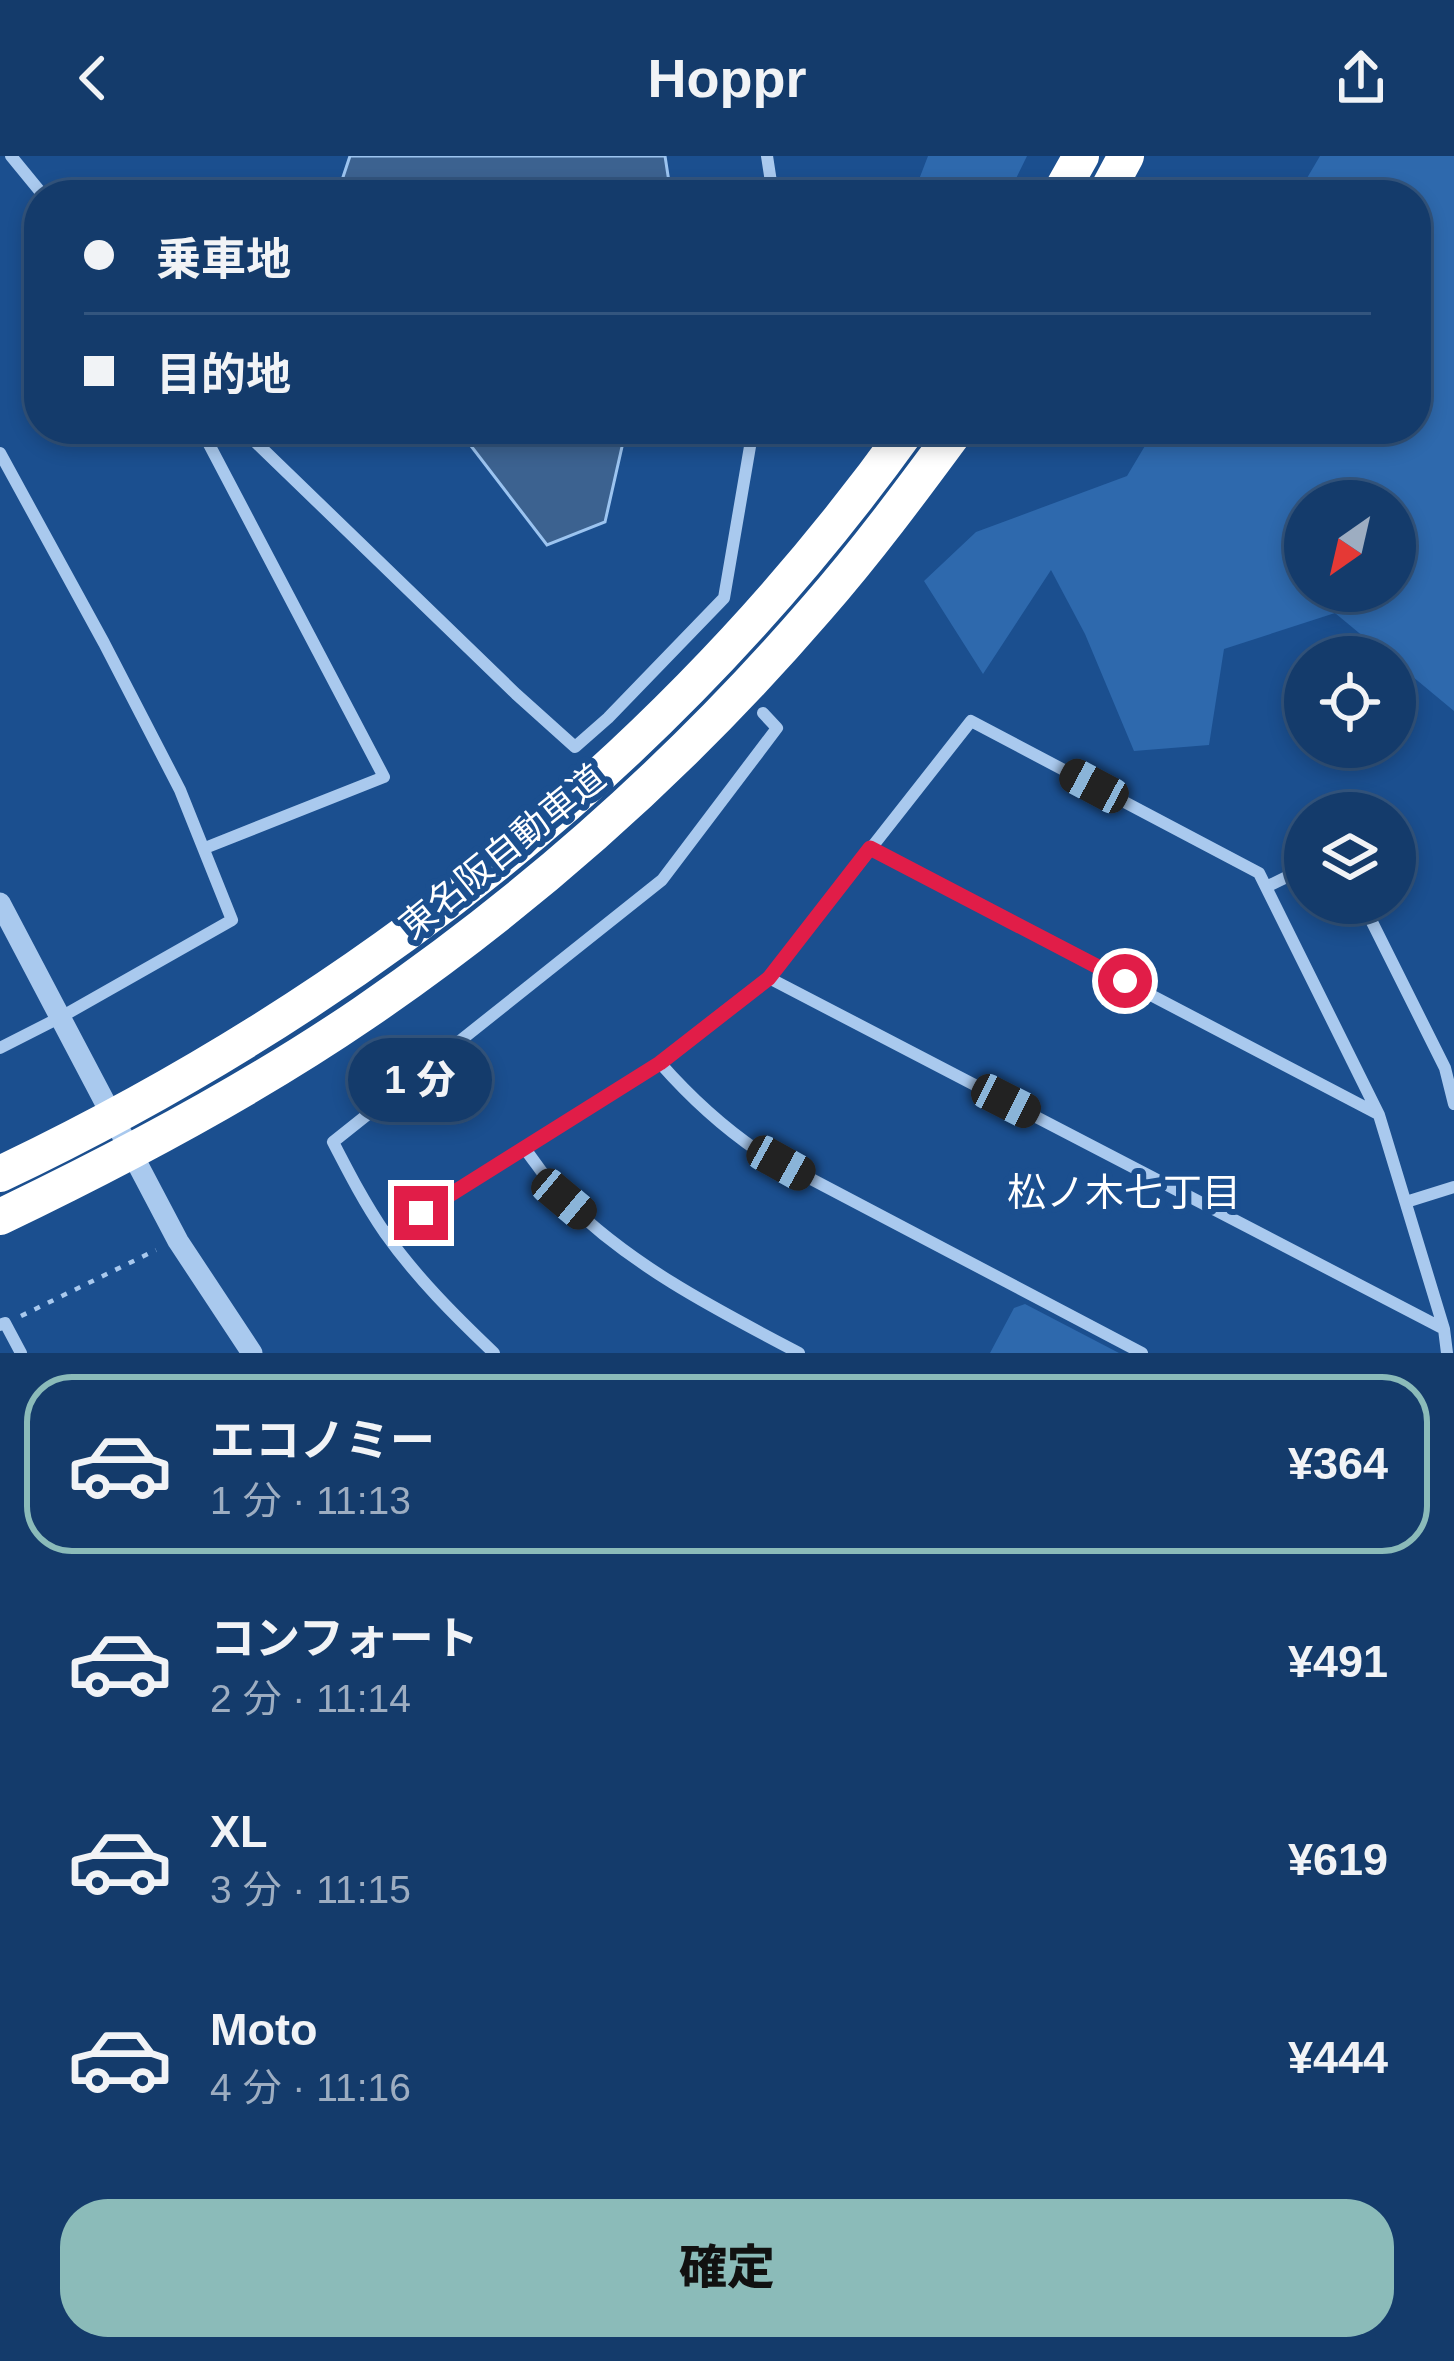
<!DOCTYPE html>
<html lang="ja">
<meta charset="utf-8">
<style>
body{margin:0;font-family:Arial,"Noto Sans JP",sans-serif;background:#214673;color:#f1f3f6;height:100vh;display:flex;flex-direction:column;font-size:45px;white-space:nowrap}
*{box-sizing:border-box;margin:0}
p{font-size:39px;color:#9dadc1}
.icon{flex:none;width:66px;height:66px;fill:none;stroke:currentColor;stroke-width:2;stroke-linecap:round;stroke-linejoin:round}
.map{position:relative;height:1197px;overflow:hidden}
.panel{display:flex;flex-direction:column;background:#143b6b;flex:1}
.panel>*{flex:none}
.top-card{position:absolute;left:24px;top:24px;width:1407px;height:264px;border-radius:48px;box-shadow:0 6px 18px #0003,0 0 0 3px #33557e;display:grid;align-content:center;height:264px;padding:0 60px;background:#143b6b}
.needle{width:78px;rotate:214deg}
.tools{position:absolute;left:1284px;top:324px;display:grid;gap:24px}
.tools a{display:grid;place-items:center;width:132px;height:132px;border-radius:50%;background:#143b6b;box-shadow:0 6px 18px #0003,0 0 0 3px #33557e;font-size:60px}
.end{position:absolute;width:54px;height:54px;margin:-27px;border:15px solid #e11d48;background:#fff;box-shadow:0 0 0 6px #fff}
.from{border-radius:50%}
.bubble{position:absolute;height:84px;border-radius:42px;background:#143b6b;box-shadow:0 6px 18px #0003,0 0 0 3px #33557e;font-size:39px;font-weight:800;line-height:84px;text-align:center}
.car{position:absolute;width:36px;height:72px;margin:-36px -18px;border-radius:15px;box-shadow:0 0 9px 3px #0007;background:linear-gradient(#222 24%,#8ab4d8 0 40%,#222 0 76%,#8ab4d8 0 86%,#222 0)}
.top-card b{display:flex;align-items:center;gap:42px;height:114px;font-size:45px}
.top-card b+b{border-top:3px solid #33557e}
.top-card i{width:30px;height:30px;background:#f1f3f6}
ul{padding:21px 0 0;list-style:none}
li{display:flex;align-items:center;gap:36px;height:180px;margin:0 24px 18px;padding:0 36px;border:6px solid transparent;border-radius:48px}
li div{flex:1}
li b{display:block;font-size:45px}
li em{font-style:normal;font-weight:800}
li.current{border-color:#8bbbb9}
li>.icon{width:108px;height:108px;stroke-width:1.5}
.button{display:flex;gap:24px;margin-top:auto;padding:24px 60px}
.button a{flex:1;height:138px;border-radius:48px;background:#8bbbb9;color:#111;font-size:48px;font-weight:800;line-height:138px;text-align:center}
header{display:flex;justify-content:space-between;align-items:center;height:156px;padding:0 60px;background:#143b6b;font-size:54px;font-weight:800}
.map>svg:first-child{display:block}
.green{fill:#2e69ad;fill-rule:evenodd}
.water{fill:#3c6290;stroke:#9cc4f0;stroke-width:3}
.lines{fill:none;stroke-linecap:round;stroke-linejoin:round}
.path{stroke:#a9c9ee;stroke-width:4.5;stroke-dasharray:6 9;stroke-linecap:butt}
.minor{stroke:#a9c9ee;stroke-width:12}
.tertiary{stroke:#a9c9ee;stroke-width:21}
.motorway{stroke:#fff;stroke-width:36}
.route{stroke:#e11d48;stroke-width:15}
.labels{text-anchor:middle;stroke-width:12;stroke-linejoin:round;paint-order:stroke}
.street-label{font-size:36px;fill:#fff;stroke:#1b4f8f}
.neighbourhood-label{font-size:39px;fill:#fff;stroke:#1b4f8f}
</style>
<header><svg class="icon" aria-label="back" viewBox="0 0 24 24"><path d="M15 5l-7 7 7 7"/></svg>Hoppr<svg class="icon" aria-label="share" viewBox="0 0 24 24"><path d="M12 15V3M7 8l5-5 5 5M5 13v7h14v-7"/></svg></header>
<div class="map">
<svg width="1454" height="1197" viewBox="0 0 1454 1197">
<rect width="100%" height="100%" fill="#1b4f8f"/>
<path class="green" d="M 928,0 L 1027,0 L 1008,39 L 913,39 Z
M 1320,0 L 1454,0 L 1454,555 L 1395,506 L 1395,501 L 1388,501 L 1335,457 L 1224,493 L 1209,589 L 1134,595 L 1085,478 L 1051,414 L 983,518 L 924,425 L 976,376 L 1127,320 L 1155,273 L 1416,273 L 1416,39 L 1297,39 ZM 1395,345 L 1395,435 L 1305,435 L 1305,345 Z
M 1025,1148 L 1119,1197 L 990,1197 L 1014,1152 Z"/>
<path class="water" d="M 350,0 L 665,0 L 671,39 L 337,39 Z
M 458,273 L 626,273 L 605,366 L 547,389 Z"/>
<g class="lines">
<path class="path" d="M 21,1160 L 156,1094"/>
<path class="minor" d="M 11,0 L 43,39
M 767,0 L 773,39
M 201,273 L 384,621 L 205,692
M 242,273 L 516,538 L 575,591 L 608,562 L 724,442 L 753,273
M 0,297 L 104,487 L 180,634 L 232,764 L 61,861 L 0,892
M 870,692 L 1378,958
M 1266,731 L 1305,712
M 1357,747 L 1367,756 L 1445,912 L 1454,948
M 769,822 L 1444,1173
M 660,907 C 690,941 720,969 758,995 L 1142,1197
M 525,993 C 538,1010 550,1029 565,1044 C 631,1110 717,1154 799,1197
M 1406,1046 L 1454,1031
M 386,1078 L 660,907 L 769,822 L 971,565 L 1259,717 L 1379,959 L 1444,1173 L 1447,1197
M 0,1169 L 5,1167 L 21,1197
M 494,1197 C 455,1160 416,1121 385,1077 C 365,1048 349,1017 333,986 L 662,724 L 777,572 L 763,557"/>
<path class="tertiary" d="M 0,747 L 178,1085 L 252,1197"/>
<path class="motorway" d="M 1059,39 L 1081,0
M 1105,39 L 1126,0
M 0,1018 C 361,846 674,599 908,273
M 0,1061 C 125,1001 250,935 364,857 C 532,742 685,605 817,452 C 867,395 912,334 957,273"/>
</g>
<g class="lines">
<path class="route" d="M 421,1057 L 660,907 L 769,822 L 870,692 L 1125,825"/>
</g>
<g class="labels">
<g class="street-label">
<text transform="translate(502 695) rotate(-39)" y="13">東名阪自動車道</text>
</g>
<g class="neighbourhood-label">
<text x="1124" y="1050">松ノ木七丁目</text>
</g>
</g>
</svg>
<div class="tools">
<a><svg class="needle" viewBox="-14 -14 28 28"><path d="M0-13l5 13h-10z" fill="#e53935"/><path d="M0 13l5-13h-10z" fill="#9dadc1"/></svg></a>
<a><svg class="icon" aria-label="locate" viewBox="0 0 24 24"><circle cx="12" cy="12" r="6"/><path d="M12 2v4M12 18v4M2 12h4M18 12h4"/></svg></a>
<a><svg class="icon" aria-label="layers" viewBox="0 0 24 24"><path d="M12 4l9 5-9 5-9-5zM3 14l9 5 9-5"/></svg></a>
</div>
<i class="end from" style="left:1125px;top:825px"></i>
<i class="end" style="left:421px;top:1057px"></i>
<div class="bubble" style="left:348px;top:882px;width:144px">1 分</div>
<i class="car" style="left:1094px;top:630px;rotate:298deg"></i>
<i class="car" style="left:1006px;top:945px;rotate:117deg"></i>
<i class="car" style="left:781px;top:1007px;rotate:119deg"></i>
<i class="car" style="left:564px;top:1043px;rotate:130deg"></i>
<div class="top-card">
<b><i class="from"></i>乗車地</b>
<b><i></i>目的地</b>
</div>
</div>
<section class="panel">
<ul>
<li class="current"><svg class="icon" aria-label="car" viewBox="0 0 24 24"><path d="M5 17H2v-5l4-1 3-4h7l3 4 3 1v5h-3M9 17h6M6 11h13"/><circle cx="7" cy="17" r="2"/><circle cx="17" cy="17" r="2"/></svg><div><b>エコノミー</b><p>1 分 · 11:13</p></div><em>¥364</em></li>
<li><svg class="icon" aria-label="car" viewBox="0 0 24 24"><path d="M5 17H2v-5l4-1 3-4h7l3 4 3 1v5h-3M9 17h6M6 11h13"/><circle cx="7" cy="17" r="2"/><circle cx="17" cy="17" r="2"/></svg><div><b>コンフォート</b><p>2 分 · 11:14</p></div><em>¥491</em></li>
<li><svg class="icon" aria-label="car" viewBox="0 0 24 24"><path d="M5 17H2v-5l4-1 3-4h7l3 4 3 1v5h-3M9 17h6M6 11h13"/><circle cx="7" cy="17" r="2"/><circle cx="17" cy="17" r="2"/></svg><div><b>XL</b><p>3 分 · 11:15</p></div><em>¥619</em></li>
<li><svg class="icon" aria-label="car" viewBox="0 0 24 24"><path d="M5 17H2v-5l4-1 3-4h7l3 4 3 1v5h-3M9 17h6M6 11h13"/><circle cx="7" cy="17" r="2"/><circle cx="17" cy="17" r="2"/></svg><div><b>Moto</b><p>4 分 · 11:16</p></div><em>¥444</em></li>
</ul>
<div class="button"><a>確定</a></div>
</section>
